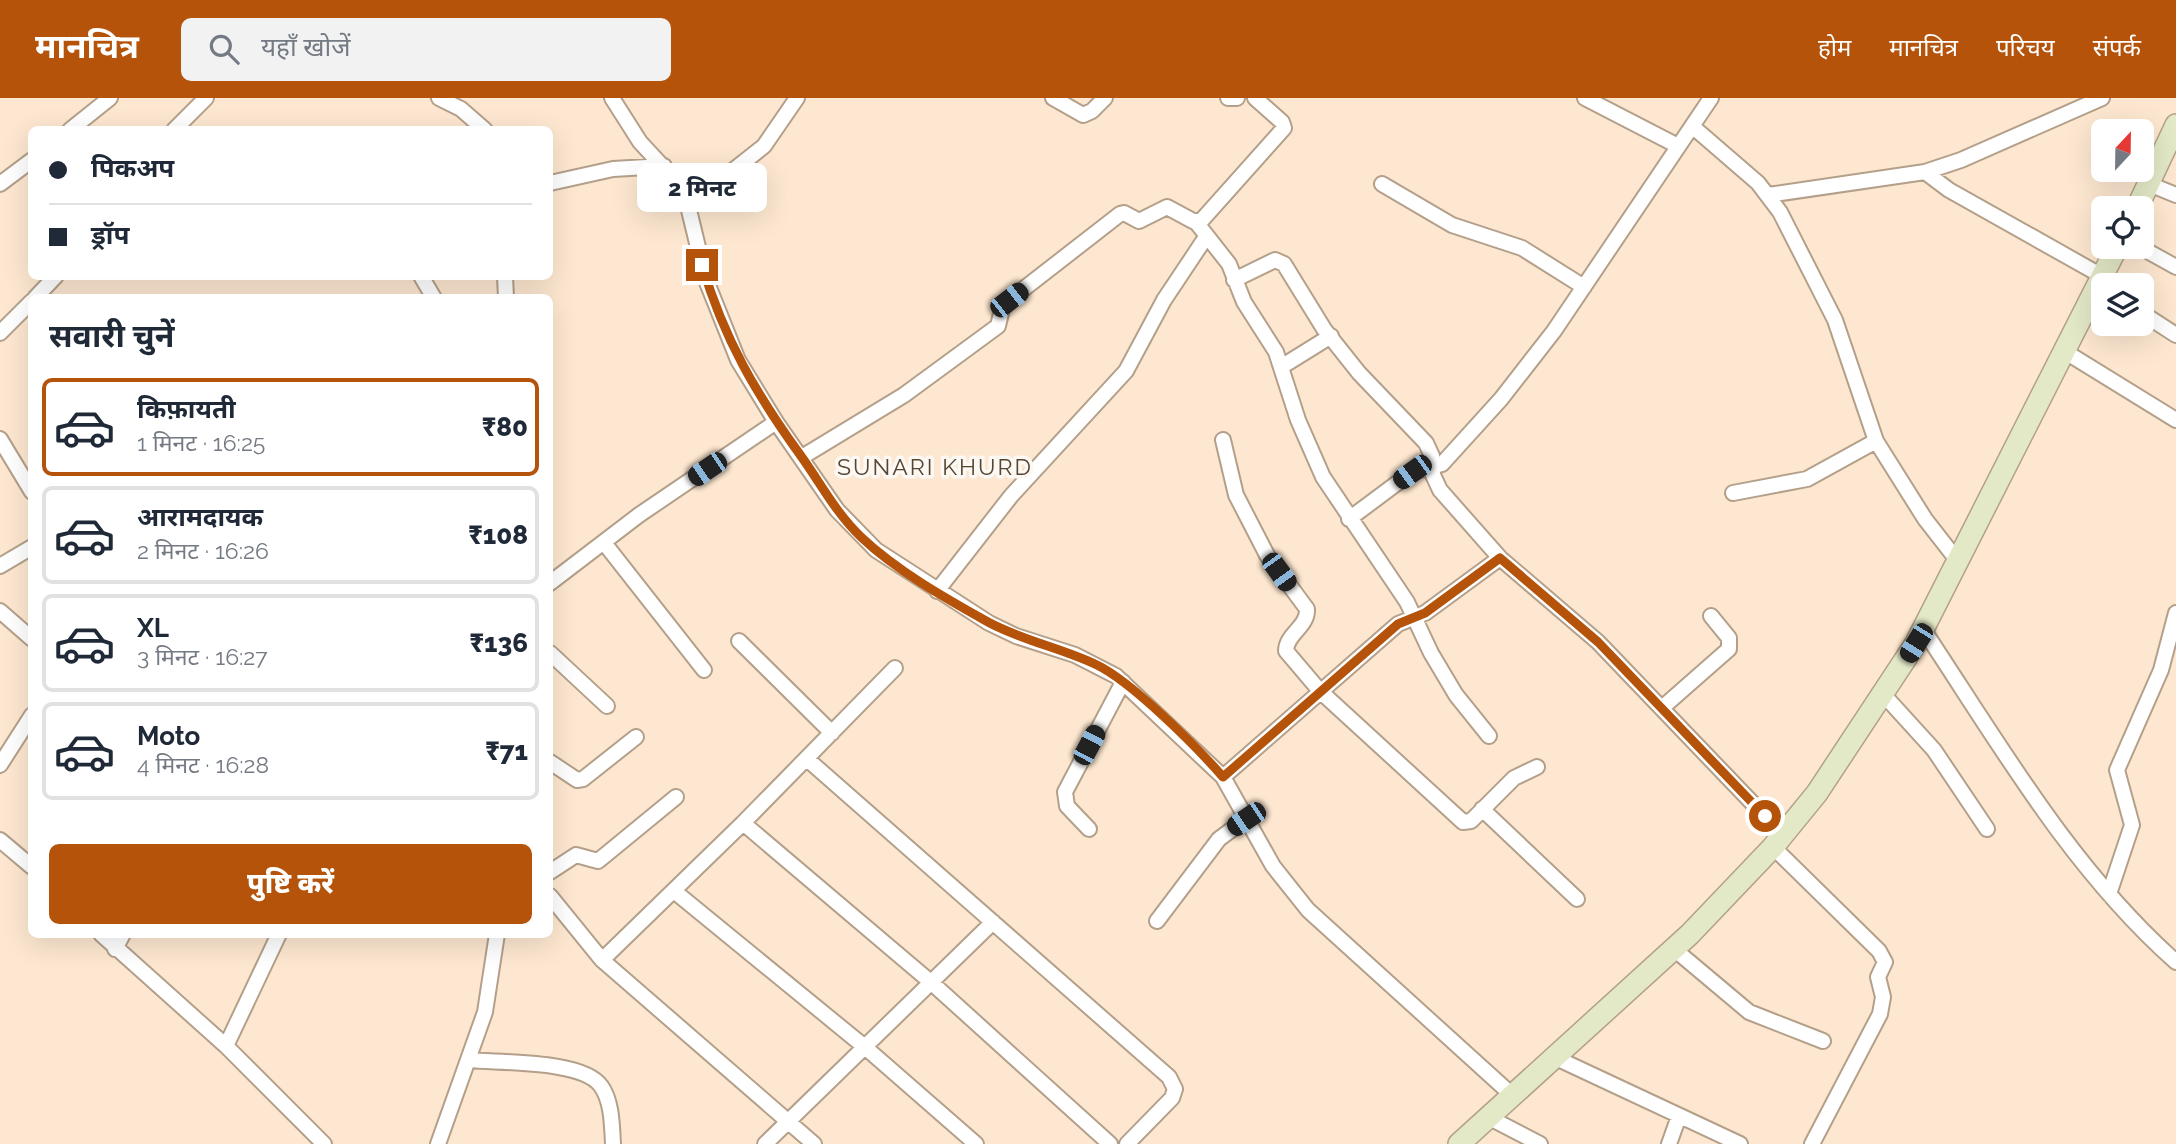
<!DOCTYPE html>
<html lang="hi">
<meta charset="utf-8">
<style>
body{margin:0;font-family:Raleway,"Noto Sans Devanagari",sans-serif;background:#f2f2f3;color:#1f2937;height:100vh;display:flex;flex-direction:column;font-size:26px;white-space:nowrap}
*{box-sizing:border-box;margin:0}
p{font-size:23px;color:#747a83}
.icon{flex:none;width:38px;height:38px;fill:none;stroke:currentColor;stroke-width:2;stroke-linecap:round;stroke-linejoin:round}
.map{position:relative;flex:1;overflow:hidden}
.panel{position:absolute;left:28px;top:196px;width:525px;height:644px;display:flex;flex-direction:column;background:#fff;border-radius:10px;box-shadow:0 7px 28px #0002}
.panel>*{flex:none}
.top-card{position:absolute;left:28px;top:28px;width:525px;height:154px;border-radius:10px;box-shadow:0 7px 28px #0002;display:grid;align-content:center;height:154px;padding:0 21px;background:#fff}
.needle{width:46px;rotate:22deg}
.controls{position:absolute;left:2091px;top:21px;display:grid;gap:14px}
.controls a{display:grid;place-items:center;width:63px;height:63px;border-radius:10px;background:#fff;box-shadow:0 7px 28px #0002;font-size:35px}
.end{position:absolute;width:32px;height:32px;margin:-16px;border:9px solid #b45309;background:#fff;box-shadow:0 0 0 4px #fff}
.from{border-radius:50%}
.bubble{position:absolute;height:49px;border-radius:10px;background:#fff;box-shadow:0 7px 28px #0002;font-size:23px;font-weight:800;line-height:49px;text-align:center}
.car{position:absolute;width:21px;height:42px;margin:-21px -10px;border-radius:9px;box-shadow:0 0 5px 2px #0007;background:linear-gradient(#222 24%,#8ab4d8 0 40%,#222 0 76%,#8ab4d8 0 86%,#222 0)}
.top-card b{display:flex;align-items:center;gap:24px;height:66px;font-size:26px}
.top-card b+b{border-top:2px solid #e0e1e3}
.top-card i{width:18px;height:18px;background:#1f2937}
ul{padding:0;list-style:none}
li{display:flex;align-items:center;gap:21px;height:98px;margin:0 14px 10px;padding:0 7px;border:4px solid #e0e1e3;border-radius:10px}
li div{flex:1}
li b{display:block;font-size:26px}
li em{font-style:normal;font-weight:800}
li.current{border-color:#b45309}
li>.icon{width:63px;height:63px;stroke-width:1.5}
h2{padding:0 21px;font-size:32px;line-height:84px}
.primary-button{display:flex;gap:14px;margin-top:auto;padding:14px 21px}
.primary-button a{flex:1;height:80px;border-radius:10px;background:#b45309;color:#fff;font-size:28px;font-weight:800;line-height:80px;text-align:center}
header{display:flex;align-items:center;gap:42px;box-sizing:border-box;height:98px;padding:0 35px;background:#b45309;color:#fff}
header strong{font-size:33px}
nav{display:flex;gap:38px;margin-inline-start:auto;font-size:24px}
.search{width:490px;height:63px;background:#f2f2f3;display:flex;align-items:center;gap:18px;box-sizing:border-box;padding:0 24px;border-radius:10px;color:#747a83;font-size:26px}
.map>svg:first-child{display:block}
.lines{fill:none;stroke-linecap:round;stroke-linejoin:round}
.street-casing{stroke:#b4a08a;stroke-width:18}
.secondary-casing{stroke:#b4a08a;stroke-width:24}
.street{stroke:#fff;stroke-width:14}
.secondary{stroke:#e3e9c7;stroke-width:21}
.route{stroke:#b45309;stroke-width:9}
.labels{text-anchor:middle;stroke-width:7;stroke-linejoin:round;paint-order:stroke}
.quarter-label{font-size:23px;letter-spacing:2px;fill:#564531;stroke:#fcf8f3}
</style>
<header>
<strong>मानचित्र</strong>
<div class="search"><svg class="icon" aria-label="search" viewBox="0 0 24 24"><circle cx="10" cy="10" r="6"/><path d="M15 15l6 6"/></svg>यहाँ खोजें</div>
<nav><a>होम</a><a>मानचित्र</a><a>परिचय</a><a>संपर्क</a></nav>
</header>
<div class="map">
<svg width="2176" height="1046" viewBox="0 0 2176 1046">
<rect width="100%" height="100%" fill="#fde7d0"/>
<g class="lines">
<g class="street-casing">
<path id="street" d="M 439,0 L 461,11 L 485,32
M 612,0 L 640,44 L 678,85 L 688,108 L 706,182 L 738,262 L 776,324 L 837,412 L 876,452 L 989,525 L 1016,538 L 1075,557 L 1116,578 L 1223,679 L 1273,768 L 1308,812 L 1512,997
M 1053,0 L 1083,17 L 1092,13 L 1105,0
M 1228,0 L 1237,0
M 1585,0 L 1678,48
M 1692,28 L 1758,85 L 1780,114 L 1835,222 L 1876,343 L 1925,421 L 1957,462
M 70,32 L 110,0
M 174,32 L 206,0
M 1925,74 L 1949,92 L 2102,178
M 550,85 L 613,71 L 664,68
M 0,86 L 32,62
M 1382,86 L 1452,127 L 1522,150 L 1584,189
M 2149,86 L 2176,97
M 1768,97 L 1925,74 L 1961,62 L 2102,0
M 688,108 L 764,48 L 797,0
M 1196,124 L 1229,166 L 1244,204 L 1276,254 L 1298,322 L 1323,379 L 1407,504 L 1431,555 L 1456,597 L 1489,638
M 2140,149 L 2176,169
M 421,178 L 434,200
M 505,178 L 506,200
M 1234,182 L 1275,162 L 1284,166 L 1324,231 L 1359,275 L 1426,345 L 1432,358 L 1433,377 L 1440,392 L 1500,460 L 1598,544 L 1783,737
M 35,200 L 56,178
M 2142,215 L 2176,237
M 0,235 L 32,203
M 2064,253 L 2176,322
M 1281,269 L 1331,238
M 0,341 L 32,394
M 1223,342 L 1236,397 L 1267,457 L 1307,511 C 1308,529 1286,536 1286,553 L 1320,593 L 1463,724 L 1471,723 L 1514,680 L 1537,669
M 802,359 L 904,297 L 998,228 L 1003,207 L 1120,116 L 1124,115 L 1139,123 L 1167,109 L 1193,123 L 1201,123 L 1284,30 L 1282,24 L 1255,0
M 1733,395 L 1807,381 L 1876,343
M 1349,421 L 1412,374 L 1442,366 L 1501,301 L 1554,233 L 1711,0
M 605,446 L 704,572
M 0,468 L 32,449
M 550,485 L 639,417 L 776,324
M 937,493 L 1011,398 L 1126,273 L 1164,202 L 1206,139
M 0,513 L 32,541
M 1923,531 C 2000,647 2071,771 2176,864
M 739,543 L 832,635
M 550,555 L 607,608
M 1883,596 L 1934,652 L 1987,731
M 1663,609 L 1729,551 L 1729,540 L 1711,518
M 807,661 L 1169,979 L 1175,991 L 1172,1000 L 1127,1046
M 550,664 L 577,682 L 583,681 L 636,639
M 0,667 L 32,617
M 1223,679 L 1398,526 L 1425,515 L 1500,460
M 1482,711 L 1577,801
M 743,725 L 933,886 L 1110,1046
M 1089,731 L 1067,708 L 1065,694 L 1123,584
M 0,742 L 32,769
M 1773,749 L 1879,853 L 1885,864 L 1878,879 L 1883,899 L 1880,916 L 1812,1046
M 550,774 L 576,757 L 598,763 L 676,699
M 674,793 L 866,950 L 976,1046
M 2109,796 L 2132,727 L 2117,672 L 2161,572 L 2176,515
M 550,798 L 602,862 L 814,1046
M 1157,823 L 1219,741 L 1246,721
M 101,836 L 226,948 L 324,1046
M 115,851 L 123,836
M 1674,851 L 1749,914 L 1823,943
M 602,862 L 743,725 L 895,570
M 226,948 L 279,836
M 1554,959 L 1740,1046
M 470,962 C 501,965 583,962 601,988 C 612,1003 612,1028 613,1046
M 1488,1019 L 1540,1046
M 438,1046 L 485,914 L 497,836
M 765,1046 L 993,824
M 1669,1046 L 1679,1018"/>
</g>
<g class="secondary-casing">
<path id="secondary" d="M 2137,110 L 2176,27
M 1459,1046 L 1690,836 L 1773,749 L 1817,695 L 1916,545 L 2117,149"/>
</g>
<use href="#street" class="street"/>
<use href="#secondary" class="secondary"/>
</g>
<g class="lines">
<path class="route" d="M 702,167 C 724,241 756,296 801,358 C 821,386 836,415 861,439 C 897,473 945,500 988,524 C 1023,543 1062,550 1097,567 C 1132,584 1196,648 1223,679 L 1398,526 L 1425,515 L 1500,460 L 1598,544 L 1765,718"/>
</g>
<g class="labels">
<g class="quarter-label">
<text x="935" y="377">SUNARI KHURD</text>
</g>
</g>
</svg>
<div class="controls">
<a><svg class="needle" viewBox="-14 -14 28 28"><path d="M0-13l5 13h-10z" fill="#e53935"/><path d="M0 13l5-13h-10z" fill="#747a83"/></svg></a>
<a><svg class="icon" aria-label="locate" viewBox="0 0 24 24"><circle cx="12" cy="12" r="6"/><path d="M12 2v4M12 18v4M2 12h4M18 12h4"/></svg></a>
<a><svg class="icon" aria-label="layers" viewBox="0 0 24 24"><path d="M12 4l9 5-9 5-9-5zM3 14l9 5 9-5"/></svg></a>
</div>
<i class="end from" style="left:1765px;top:718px"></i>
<i class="end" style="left:702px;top:167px"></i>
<div class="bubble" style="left:637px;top:65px;width:130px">2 मिनट</div>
<i class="car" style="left:1009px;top:202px;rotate:52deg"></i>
<i class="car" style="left:707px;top:371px;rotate:236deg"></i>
<i class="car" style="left:1412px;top:374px;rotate:234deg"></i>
<i class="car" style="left:1279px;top:474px;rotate:144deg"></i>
<i class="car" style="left:1916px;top:545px;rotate:212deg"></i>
<i class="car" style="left:1089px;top:647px;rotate:28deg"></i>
<i class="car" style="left:1246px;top:721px;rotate:236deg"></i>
<div class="top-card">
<b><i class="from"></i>पिकअप</b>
<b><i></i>ड्रॉप</b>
</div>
<section class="panel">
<h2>सवारी चुनें</h2>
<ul>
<li class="current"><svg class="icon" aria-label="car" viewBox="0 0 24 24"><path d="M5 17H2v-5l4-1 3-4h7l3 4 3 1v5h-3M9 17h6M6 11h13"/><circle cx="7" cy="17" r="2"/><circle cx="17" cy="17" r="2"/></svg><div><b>किफ़ायती</b><p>1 मिनट · 16:25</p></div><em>₹80</em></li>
<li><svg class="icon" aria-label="car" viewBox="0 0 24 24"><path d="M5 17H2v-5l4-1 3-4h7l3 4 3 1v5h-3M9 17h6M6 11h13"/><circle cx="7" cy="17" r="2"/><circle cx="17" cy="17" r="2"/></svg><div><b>आरामदायक</b><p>2 मिनट · 16:26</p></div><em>₹108</em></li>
<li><svg class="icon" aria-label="car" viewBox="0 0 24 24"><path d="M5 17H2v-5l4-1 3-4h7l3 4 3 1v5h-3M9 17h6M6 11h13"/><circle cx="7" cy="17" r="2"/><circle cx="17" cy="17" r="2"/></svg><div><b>XL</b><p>3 मिनट · 16:27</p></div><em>₹136</em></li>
<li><svg class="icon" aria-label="car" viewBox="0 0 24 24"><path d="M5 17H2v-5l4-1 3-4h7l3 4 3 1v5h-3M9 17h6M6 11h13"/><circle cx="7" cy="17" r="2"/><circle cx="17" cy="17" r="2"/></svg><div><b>Moto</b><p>4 मिनट · 16:28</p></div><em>₹71</em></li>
</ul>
<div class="primary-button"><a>पुष्टि करें</a></div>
</section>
</div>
